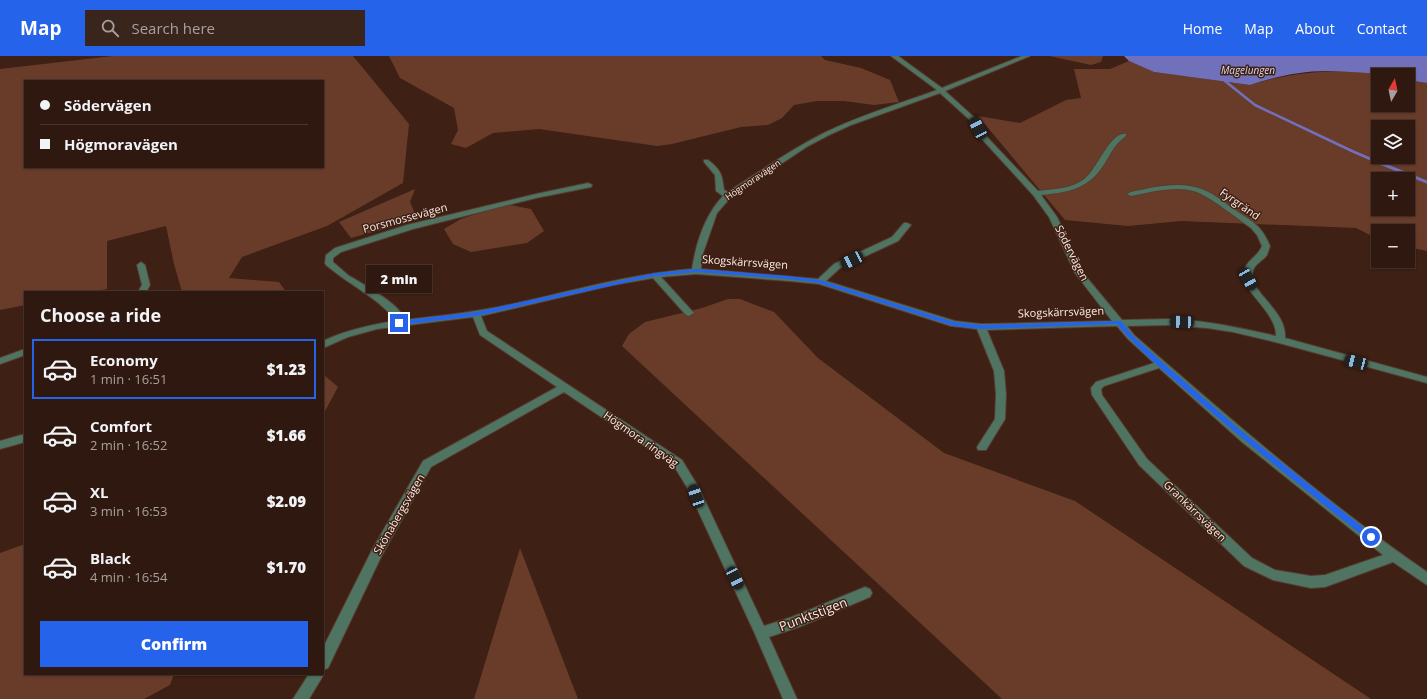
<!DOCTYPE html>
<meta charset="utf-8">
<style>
body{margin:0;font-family:"Open Sans",sans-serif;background:#3a251d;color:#f1f3f6;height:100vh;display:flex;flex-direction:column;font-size:15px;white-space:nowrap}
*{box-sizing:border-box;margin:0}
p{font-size:13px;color:#a7a09e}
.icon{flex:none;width:22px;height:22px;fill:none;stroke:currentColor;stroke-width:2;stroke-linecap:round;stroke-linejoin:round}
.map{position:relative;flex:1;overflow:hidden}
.side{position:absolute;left:24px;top:235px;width:300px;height:384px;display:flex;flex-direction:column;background:#2e180f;border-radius:0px;box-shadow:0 1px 3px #0004,0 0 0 1px #49372f}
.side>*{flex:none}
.guide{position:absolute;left:24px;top:24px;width:300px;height:88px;border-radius:0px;box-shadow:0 1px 3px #0004,0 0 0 1px #49372f;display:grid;align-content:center;height:88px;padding:0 16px;background:#2e180f}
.needle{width:26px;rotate:9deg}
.buttons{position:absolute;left:1371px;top:12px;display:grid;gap:8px}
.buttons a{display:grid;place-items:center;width:44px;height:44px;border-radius:0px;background:#2e180f;box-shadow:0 1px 3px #0004,0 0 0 1px #49372f;font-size:20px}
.end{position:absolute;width:18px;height:18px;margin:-9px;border:5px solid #2563eb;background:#fff;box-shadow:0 0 0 2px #fff}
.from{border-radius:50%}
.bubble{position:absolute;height:28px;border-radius:0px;background:#2e180f;box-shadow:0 1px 3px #0004,0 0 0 1px #49372f;font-size:13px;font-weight:800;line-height:28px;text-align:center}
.car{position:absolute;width:12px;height:24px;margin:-12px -6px;border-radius:5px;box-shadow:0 0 3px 1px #0007;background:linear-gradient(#222 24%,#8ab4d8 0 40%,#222 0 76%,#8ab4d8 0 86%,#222 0)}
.guide b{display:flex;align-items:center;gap:14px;height:38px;font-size:15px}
.guide b+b{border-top:1px solid #49372f}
.guide i{width:10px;height:10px;background:#f1f3f6}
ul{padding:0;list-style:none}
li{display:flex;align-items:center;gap:12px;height:60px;margin:0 8px 6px;padding:0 8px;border:2px solid transparent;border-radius:0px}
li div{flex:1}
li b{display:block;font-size:15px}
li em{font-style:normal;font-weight:800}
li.current{border-color:#2563eb}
li>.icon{width:36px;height:36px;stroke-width:1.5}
h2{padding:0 16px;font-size:18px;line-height:48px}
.action{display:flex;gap:8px;margin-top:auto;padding:8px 16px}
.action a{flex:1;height:46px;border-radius:0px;background:#2563eb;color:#fff;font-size:16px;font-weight:800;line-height:46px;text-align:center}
header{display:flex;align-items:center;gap:24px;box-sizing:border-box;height:56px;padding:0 20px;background:#2563eb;color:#fff}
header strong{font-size:19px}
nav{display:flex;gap:22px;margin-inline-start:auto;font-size:14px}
.search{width:280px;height:36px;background:#3a251d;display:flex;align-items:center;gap:10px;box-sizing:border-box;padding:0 14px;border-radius:0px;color:#a7a09e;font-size:15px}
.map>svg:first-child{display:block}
.green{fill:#693c2a;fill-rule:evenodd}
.water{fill:#7170bb}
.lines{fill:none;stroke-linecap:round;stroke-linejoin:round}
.stream-far1{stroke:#7170bb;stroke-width:2.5}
.stream{stroke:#7170bb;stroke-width:3}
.street-casing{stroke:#593c31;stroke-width:2}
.street{fill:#4f7462;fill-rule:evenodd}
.route{fill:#2563eb}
.labels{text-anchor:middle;stroke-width:3;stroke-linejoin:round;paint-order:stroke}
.far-street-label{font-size:9px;fill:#fcebe4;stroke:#3e2014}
.far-water-label{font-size:10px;font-style:italic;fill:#dbdcf2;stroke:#3e2014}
.street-label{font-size:11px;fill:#fcebe4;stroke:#3e2014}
.near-street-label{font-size:13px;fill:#fcebe4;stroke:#3e2014}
</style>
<header>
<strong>Map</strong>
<div class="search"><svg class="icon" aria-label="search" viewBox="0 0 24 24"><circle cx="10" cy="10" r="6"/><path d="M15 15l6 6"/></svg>Search here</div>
<nav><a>Home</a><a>Map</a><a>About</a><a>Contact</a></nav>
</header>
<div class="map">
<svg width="1427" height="643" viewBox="0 0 1427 643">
<rect width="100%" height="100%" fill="#3e2014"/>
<path class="green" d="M 113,0 L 353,0 L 409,68 L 403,127 L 327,170 L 242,201 L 229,222 L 279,226 L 286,236 L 182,236 L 174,208 L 166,170 L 107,185 L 107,233 L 90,236 L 25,236 L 25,249 L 0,254 L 0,13 ZM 25,25 L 323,25 L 323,111 L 25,111 Z
M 389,0 L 821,0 L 825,4 L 861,12 L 890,24 L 899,46 L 874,49 L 844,45 L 817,45 L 794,49 L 782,62 L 768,69 L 741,71 L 672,88 L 657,90 L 539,73 L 493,77 L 466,92 L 451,88 L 458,74 L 454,52 L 400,22 Z
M 1049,0 L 1103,0 L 1101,6 L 1091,9 Z
M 1129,5 L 1154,16 L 1250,29 C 1291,16 1341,11 1384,19 L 1378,19 L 1378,49 L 1408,49 L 1408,24 L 1427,27 L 1427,195 L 1408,191 L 1408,175 L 1378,175 L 1378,183 L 1356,172 L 1181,165 L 1128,170 L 1065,164 L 978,60 L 1020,67 L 1066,44 L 1081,42 L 1074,13 L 1110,13 ZM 1378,71 L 1408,71 L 1408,101 L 1378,101 ZM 1378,123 L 1408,123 L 1408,153 L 1378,153 Z
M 415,133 L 410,146 L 416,160 L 409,166 L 351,182 L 339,166 Z
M 506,148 L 531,153 L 544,175 L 527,187 L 471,196 L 453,188 L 444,173 L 461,163 Z
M 728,243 L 740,243 L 774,256 L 818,302 L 944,397 L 1075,445 L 1371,643 L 1002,643 L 622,290 L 629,278 L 645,266 L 702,252 Z
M 323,318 L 338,331 L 323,359 Z
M 25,488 L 25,618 L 174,618 L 170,629 L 144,643 L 0,643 L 0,497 Z
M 520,492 L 578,643 L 474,643 Z"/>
<path class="water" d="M 1124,0 L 1427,0 L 1427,27 L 1408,24 L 1408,19 C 1380,19 1353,15 1326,15 C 1301,15 1274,21 1250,29 L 1154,16 L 1129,5 Z"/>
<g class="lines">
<path class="stream-far1" d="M 1225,25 L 1255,49 L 1352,95 L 1382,108"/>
<path class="stream" d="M 1380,107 L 1427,126"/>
<g class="street-casing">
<path id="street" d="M 891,0 L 898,0 L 942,32 L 1022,0 L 1030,0 L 945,35 L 976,63 L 986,80 L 1038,135 C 1053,133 1070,133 1083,124 C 1097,115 1110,75 1126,78 L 1126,80 C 1116,87 1111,96 1105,107 C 1089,133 1070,136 1041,139 L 1057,161 L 1083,217 L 1122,264 C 1137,264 1153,263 1169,263 C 1205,264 1240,272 1276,280 C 1277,254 1235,232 1245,212 C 1249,203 1258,200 1262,190 L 1257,179 L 1251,172 C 1234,160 1217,146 1199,137 C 1182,128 1149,136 1131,140 L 1127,138 L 1131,136 C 1153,131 1182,124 1204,134 C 1214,138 1225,147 1235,154 C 1252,165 1262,170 1270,190 C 1269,193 1268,196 1267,199 C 1263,205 1254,208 1253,215 C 1247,236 1287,253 1285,282 L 1427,321 L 1427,327 L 1279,287 L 1233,276 L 1207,272 L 1168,269 L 1127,270 L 1134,279 C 1229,362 1324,445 1427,516 L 1427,529 L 1393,506 L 1325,531 L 1311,532 L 1273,524 L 1244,510 L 1139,409 L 1092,339 L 1091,332 L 1096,326 L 1154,307 L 1128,283 L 1117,270 L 987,274 L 1004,315 L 1006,338 L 1005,363 L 986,394 L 978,394 L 977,391 L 995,363 L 996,338 L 994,315 L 977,273 L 951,270 L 819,228 L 789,225 L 696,218 L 661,221 L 692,255 L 694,257 L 689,260 L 686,259 L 653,222 L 613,229 L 481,260 L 487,275 L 682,404 L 699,432 L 764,570 L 792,561 L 865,531 L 870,533 L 872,537 L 870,541 L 799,571 L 769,581 L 797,643 L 783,643 L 755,578 L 688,433 L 674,410 L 564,336 L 431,411 L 381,501 L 328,612 L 323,614 L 323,592 L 372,494 L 423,405 L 557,331 L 480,279 L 473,261 L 377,273 L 348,281 L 323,292 L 323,285 C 346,274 370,269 394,265 L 394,262 C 375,240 348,228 326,209 L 325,207 L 326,199 L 335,192 L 407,169 L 536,138 L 588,127 L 592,129 L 591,131 L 536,142 L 413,173 L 341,196 L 333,202 L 333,206 C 338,210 343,215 348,219 C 360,227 403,249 404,264 C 437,260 470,257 503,250 C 566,237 628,218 692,213 C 696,187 705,159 723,140 L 716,135 L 715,119 L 704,106 L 704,104 L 708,104 C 721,114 722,118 724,134 L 728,136 C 759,116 790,94 824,77 C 860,59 899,48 937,34 ZM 940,37 L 971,65 L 981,82 L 1033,139 L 1049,161 L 1075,217 L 1112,265 L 981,268 L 955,265 L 826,225 L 840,212 L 898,185 L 911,169 L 907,167 L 904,167 L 892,181 L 834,208 L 818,223 L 701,213 L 702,200 L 717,157 L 731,141 L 808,90 L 829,79 L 851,69 ZM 1159,312 L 1242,386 L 1383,499 L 1325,519 L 1311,520 L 1275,514 L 1252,502 L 1147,403 L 1102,339 L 1101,333 L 1104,330 Z
M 141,206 L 145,209 L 150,229 L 146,236 L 138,236 L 142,229 L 137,209 Z
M 25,293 L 25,299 L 0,308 L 0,302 Z
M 25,378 L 25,386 L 0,393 L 0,385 Z
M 323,615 L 324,618 L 309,643 L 293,643 L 309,618 L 323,618 Z"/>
</g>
<use href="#street" class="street"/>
</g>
<path class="route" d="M 696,213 L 789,220 L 820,224 L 954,266 L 981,269 L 1121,265 L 1133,280 L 1162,306 L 1239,373 L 1375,481 L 1371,485 L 1368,484 C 1310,437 1251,391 1194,341 C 1168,318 1140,296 1117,268 L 981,273 L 954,270 L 819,227 L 789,223 L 696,216 L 655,220 L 476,260 L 399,269 L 396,267 L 399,265 L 476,256 L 655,217 Z"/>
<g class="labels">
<g class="far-street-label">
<text transform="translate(753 124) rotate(-34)" y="3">Högmoravägen</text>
</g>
<g class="far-water-label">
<text x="1248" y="18">Magelungen</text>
</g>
<g class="street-label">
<text transform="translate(1240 148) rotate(35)" y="4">Fyrgränd</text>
<text transform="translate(405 162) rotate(-15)" y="4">Porsmossevägen</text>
<text transform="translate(1072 197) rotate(63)" y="4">Södervägen</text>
<text transform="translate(745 206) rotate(4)" y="4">Skogskärrsvägen</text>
<text transform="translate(1061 256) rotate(-2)" y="4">Skogskärrsvägen</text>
<text transform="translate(641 383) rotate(35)" y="4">Högmora ringväg</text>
<text transform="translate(1195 455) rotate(44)" y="4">Grankärrsvägen</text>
<text transform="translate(399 458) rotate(-60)" y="4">Skönabergsvägen</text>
</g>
<g class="near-street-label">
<text transform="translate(813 558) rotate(-21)" y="5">Punktstigen</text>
</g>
</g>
</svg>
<div class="buttons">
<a><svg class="needle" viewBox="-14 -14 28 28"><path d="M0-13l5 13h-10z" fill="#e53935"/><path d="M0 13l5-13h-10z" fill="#a7a09e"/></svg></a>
<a><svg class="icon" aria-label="layers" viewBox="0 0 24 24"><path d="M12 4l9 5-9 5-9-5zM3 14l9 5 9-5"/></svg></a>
<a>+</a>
<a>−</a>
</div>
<i class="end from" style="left:1371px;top:481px"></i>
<i class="end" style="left:399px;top:267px"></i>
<div class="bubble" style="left:366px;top:209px;width:66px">2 min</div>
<i class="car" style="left:978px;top:72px;rotate:333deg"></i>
<i class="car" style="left:852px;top:204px;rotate:244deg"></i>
<i class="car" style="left:1248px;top:223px;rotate:150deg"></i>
<i class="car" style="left:1182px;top:266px;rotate:272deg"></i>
<i class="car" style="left:1356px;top:306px;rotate:285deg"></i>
<i class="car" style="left:696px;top:440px;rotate:341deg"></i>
<i class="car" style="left:735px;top:522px;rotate:154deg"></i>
<div class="guide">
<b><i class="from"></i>Södervägen</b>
<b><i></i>Högmoravägen</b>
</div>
<section class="side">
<h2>Choose a ride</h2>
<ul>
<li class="current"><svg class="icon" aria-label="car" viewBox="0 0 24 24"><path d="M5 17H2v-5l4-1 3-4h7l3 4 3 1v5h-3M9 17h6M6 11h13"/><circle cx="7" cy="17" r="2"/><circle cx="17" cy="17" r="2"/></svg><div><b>Economy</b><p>1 min · 16:51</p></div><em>$1.23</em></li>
<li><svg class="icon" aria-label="car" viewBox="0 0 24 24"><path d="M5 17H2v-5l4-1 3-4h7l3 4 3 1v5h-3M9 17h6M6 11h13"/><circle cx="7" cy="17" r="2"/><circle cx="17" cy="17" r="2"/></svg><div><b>Comfort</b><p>2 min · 16:52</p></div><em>$1.66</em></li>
<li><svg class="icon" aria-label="car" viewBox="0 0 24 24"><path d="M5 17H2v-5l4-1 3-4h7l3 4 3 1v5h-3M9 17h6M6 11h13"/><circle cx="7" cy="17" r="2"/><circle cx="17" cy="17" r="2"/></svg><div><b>XL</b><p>3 min · 16:53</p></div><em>$2.09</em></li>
<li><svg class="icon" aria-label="car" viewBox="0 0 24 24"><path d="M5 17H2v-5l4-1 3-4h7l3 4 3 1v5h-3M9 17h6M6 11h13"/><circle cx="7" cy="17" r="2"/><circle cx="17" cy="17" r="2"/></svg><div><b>Black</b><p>4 min · 16:54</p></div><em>$1.70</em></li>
</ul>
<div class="action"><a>Confirm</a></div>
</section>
</div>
